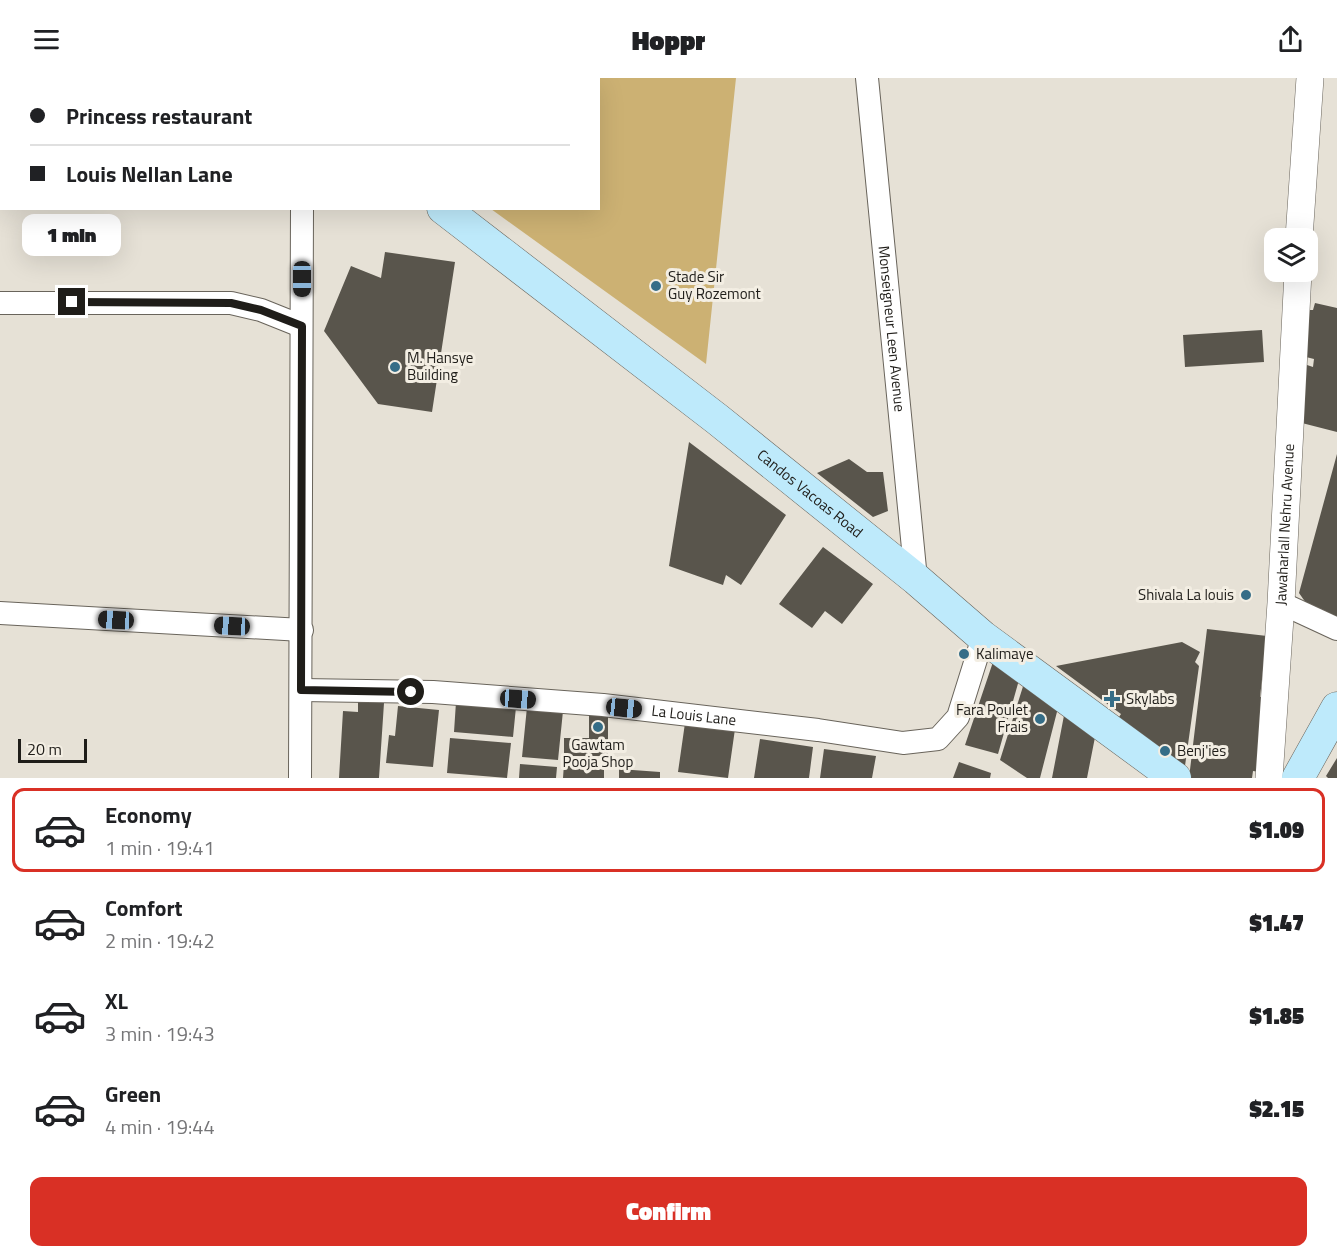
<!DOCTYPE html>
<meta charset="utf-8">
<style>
body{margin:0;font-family:"Titillium Web",sans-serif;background:#f2f2f2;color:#202124;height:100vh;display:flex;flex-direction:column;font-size:22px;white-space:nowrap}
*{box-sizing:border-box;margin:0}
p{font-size:20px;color:#757577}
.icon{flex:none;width:33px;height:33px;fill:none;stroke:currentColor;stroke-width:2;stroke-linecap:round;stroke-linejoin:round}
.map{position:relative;height:700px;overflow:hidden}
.details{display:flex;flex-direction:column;background:#fff;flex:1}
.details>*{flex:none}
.guide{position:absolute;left:0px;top:0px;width:600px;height:132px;box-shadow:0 6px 24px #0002;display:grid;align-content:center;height:132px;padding:0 30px;background:#fff}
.controls{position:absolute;left:1264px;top:150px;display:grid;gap:12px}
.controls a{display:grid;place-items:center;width:54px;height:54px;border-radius:12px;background:#fff;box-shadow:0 6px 24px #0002;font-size:30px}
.scale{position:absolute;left:18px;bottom:15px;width:69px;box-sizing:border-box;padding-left:6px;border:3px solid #1f1d19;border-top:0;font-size:16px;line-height:21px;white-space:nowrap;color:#1f1d19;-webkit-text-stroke:4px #f3eee3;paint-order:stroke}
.end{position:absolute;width:27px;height:27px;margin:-14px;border:8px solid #1f1d19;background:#fff;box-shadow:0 0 0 3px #fff}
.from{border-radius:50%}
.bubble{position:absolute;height:42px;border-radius:12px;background:#fff;box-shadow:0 6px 24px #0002;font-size:20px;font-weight:800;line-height:42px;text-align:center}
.car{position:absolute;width:18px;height:36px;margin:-18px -9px;border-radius:8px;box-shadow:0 0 4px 2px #0007;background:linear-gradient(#222 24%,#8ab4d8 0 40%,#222 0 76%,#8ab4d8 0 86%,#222 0)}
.guide b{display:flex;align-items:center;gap:21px;height:57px;font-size:22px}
.guide b+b{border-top:2px solid #e0e0e0}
.guide i{width:15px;height:15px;background:#202124}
ul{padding:10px 0 0;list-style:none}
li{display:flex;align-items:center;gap:18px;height:84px;margin:0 12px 9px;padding:0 18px;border:3px solid transparent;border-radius:12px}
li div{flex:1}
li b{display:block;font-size:22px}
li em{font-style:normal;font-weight:800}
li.active{border-color:#d93025}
li>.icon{width:54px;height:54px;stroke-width:1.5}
.action{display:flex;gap:12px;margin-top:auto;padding:12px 30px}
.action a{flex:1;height:69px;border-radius:12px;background:#d93025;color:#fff;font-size:24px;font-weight:800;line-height:69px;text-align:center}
header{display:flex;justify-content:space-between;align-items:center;height:78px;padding:0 30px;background:#fff;font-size:27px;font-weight:800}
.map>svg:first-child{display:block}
.green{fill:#ccb173}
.building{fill:#59554c}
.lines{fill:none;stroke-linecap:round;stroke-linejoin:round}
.minor-casing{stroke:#69645b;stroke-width:24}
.tertiary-casing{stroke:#69645b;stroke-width:28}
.secondary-casing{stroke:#69645b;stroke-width:33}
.minor{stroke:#fff;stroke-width:22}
.tertiary{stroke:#fff;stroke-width:27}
.secondary{stroke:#beeafb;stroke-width:32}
.route{stroke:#1f1d19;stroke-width:8}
.poi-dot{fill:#356d87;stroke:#f3eee3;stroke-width:2}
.labels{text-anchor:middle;stroke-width:6;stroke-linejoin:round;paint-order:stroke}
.poi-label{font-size:15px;fill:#1f1d19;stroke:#f3eee3;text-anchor:start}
.street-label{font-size:15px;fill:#1f1d19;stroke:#f3eee3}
</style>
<header><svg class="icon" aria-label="menu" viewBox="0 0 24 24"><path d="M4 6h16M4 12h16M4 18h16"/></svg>Hoppr<svg class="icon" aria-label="share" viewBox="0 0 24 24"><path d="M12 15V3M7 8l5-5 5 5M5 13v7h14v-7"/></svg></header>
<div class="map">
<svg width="1337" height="700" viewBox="0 0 1337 700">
<rect width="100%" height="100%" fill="#e6e1d6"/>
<path class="green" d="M 353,0 L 736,0 L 706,286 L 491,131 L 598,130 L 598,2 L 353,1 Z"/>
<path class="building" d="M 385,174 L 455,184 L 432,334 L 378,326 L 324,253 L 351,188 L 381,200 Z
M 1315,225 L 1337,230 L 1337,354 L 1298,344 L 1301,285 L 1313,289 L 1314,281 L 1302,278 L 1303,232 L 1313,232 Z
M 1262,252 L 1264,284 L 1185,289 L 1183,257 Z
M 689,364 L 786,437 L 741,507 L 726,497 L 723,507 L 669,488 Z
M 1337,376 L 1337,542 L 1306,525 L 1299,515 Z
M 849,381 L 867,394 L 883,394 L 888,433 L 873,439 L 817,395 Z
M 823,469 L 873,506 L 842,546 L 825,533 L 812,550 L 779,526 Z
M 1207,551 L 1267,558 L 1260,619 L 1269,620 L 1260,694 L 1253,693 L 1252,700 L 1189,700 Z
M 1182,564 L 1200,574 L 1195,584 L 1199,588 L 1184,695 L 1115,645 L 1121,636 L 1056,588 Z
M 993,584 L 1021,595 L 998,676 L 965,667 Z
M 1025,602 L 1059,626 L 1040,700 L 1027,700 L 1000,682 Z
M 358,623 L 384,625 L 379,700 L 339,700 L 343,633 L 358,634 Z
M 456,624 L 516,629 L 513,659 L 454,654 Z
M 1066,627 L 1097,649 L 1087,700 L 1052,700 Z
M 398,628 L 439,632 L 433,689 L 386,685 L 389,657 L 395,658 Z
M 527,629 L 563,633 L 558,682 L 522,679 Z
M 589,638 L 608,638 L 608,678 L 564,678 L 564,660 L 589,660 Z
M 685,645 L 735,651 L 728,700 L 678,694 Z
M 450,660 L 511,665 L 507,700 L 447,695 Z
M 760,661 L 813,669 L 809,700 L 754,700 Z
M 824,671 L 876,678 L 872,700 L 820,700 Z
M 1337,680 L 1337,700 L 1328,700 L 1326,698 Z
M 959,684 L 991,695 L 990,700 L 953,700 Z
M 520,686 L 557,689 L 556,700 L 519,700 Z
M 564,686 L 604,689 L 604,700 L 563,700 Z
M 619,691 L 660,694 L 660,700 L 619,700 Z"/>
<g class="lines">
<g class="minor-casing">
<g id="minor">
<path id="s1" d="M 867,0 L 916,501"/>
<path d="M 303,2 L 303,0"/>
<path d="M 0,225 L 231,225 L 261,232 L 301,248"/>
<path d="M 1281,525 L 1337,551"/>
<path d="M 0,535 L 302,552"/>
<path id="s2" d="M 301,612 L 433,614 L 603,627 L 818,652 L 903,665 L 938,661 L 958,639 L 983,559"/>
<path d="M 300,700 L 302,130"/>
</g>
</g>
<g class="tertiary-casing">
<g id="tertiary">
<path d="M 1299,160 L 1310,0"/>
<path id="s3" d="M 1269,700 L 1281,525 L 1298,194"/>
</g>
</g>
<g class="secondary-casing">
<g id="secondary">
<path d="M 273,0 L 275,2"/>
<path id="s4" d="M 443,130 L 717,341 L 916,501 L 983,559 L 1175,700"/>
<path d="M 1298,700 L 1337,630"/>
</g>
</g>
<use href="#minor" class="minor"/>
<use href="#tertiary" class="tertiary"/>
<use href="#secondary" class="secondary"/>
</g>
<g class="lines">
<path class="route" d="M 72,224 L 231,225 L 261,232 L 302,248 L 301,612 L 411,614"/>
</g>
<g class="poi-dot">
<circle cx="656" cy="208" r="6"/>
<circle cx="395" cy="289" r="6"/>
<circle cx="1246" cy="517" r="6"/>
<circle cx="964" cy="576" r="6"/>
<path d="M1109 612h6v6h6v6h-6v6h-6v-6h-6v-6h6z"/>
<circle cx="1040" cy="641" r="6"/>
<circle cx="598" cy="649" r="6"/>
<circle cx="1165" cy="673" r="6"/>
</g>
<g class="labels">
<g class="poi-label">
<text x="668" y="204">Stade Sir<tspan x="668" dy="17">Guy Rozemont</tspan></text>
<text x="407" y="285">M. Hansye<tspan x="407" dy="17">Building</tspan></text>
<text x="1234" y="522" text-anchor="end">Shivala La louis</text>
<text x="976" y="581">Kalimaye</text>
<text x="1126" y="626">Skylabs</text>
<text x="1028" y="637" text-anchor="end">Fara Poulet<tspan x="1028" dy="17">Frais</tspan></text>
<text x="598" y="672" text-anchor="middle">Gawtam<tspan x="598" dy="17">Pooja Shop</tspan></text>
<text x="1177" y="678">Benj'ies</text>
</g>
<g class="street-label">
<text dy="5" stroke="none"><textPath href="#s1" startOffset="252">Monseigneur Leen Avenue</textPath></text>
<text dy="5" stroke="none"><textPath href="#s4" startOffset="465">Candos Vacoas Road</textPath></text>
<text dy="5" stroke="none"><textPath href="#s3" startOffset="254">Jawaharlall Nehru Avenue</textPath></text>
<text dy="5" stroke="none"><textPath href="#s2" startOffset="394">La Louis Lane</textPath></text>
</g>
</g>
</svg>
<div class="controls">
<a><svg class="icon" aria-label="layers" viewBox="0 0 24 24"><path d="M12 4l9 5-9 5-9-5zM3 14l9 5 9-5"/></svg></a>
</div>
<div class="scale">20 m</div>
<i class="end from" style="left:411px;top:614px"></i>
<i class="end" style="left:72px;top:224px"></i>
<div class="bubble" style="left:22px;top:136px;width:99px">1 min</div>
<i class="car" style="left:302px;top:201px;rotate:180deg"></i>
<i class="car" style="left:116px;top:542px;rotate:273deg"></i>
<i class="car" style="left:232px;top:548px;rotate:273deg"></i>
<i class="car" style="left:518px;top:621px;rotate:94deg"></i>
<i class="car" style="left:624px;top:630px;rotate:96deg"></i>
<div class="guide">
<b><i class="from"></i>Princess restaurant</b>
<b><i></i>Louis Nellan Lane</b>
</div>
</div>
<section class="details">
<ul>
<li class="active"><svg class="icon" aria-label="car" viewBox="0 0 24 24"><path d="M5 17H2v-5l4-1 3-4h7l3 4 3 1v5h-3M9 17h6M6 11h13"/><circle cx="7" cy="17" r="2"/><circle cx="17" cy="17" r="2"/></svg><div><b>Economy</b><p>1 min · 19:41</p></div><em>$1.09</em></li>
<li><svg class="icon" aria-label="car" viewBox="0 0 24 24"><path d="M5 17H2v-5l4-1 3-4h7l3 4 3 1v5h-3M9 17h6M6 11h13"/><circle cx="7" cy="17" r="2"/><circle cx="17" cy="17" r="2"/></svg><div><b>Comfort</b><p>2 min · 19:42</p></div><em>$1.47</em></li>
<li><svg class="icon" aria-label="car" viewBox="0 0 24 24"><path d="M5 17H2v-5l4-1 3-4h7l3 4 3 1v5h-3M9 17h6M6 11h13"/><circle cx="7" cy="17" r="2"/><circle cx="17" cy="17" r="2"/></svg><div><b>XL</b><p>3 min · 19:43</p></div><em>$1.85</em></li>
<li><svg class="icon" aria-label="car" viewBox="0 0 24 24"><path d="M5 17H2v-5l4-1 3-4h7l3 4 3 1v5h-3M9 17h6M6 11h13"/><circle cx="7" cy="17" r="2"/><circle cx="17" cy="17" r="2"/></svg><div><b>Green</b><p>4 min · 19:44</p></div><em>$2.15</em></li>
</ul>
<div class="action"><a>Confirm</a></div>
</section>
